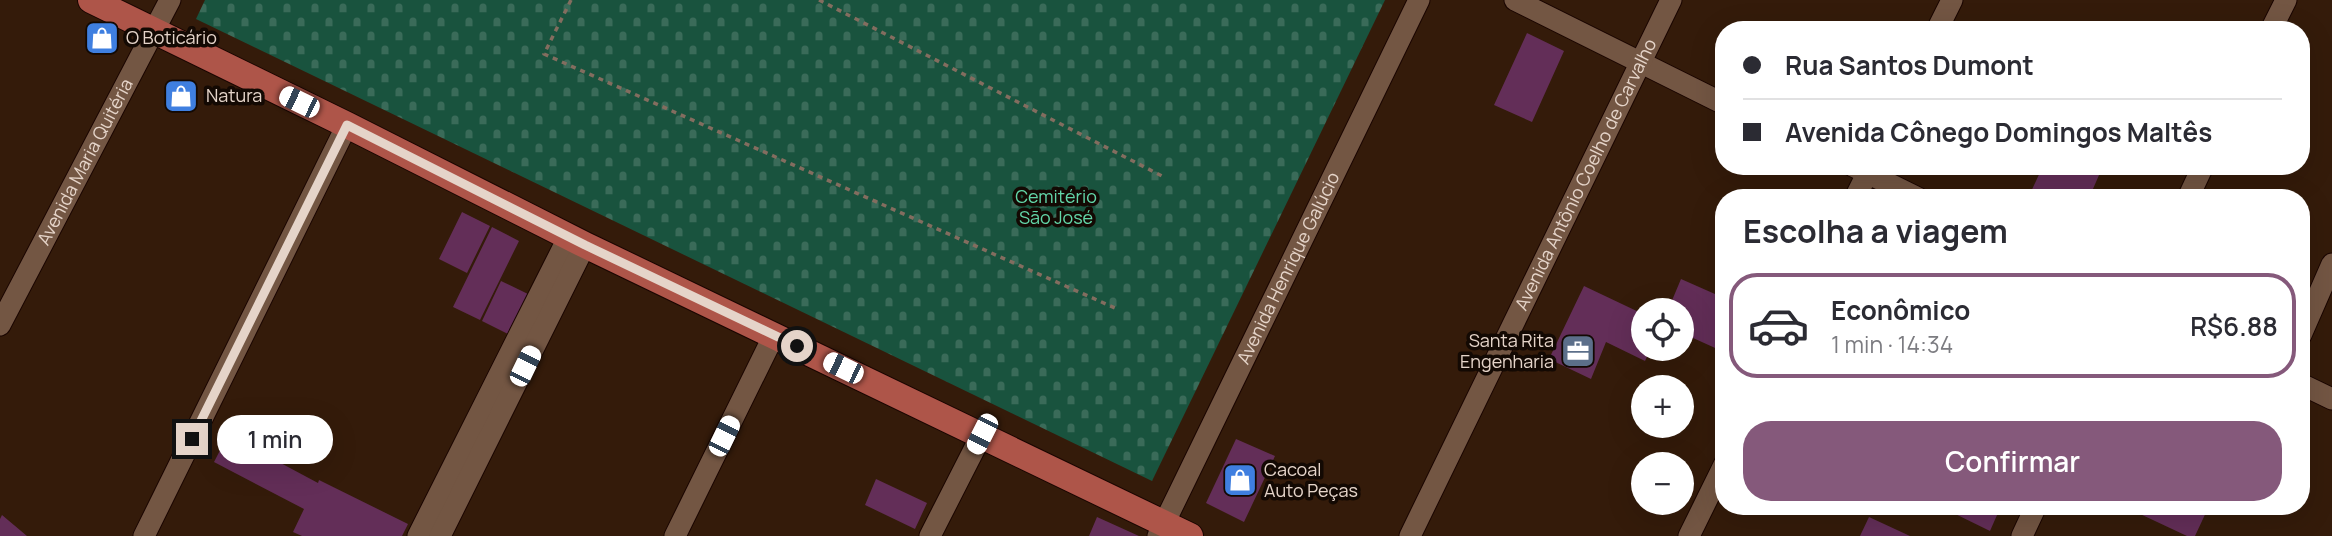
<!DOCTYPE html>
<html lang="pt">
<meta charset="utf-8">
<style>
body{margin:0;font-family:Manrope,sans-serif;background:#f7f7f7;color:#2b2b33;height:100vh;display:flex;flex-direction:column;font-size:26px;white-space:nowrap}
*{box-sizing:border-box;margin:0}
p{font-size:23px;color:#7c7c81}
.icon{flex:none;width:38px;height:38px;fill:none;stroke:currentColor;stroke-width:2;stroke-linecap:round;stroke-linejoin:round}
.map{position:relative;flex:1;overflow:hidden}
.panel{position:absolute;left:1715px;top:189px;width:595px;height:326px;display:flex;flex-direction:column;background:#fff;border-radius:28px;box-shadow:0 7px 28px #0002}
.panel>*{flex:none}
.top-card{position:absolute;left:1715px;top:21px;width:595px;height:154px;border-radius:28px;box-shadow:0 7px 28px #0002;display:grid;align-content:center;height:154px;padding:0 28px;background:#fff}
.tools{position:absolute;left:1631px;top:298px;display:grid;gap:14px}
.tools a{display:grid;place-items:center;width:63px;height:63px;border-radius:50%;background:#fff;box-shadow:0 7px 28px #0002;font-size:35px}
.end{position:absolute;width:32px;height:32px;margin:-16px;border:9px solid #e5d4c9;background:#111;box-shadow:0 0 0 4px #111}
.from{border-radius:50%}
.bubble{position:absolute;height:49px;border-radius:24px;background:#fff;box-shadow:0 7px 28px #0002;font-size:23px;font-weight:600;line-height:49px;text-align:center}
.car{position:absolute;width:21px;height:42px;margin:-21px -10px;border-radius:9px;box-shadow:0 0 5px 2px #0007;background:linear-gradient(#fff 24%,#345 0 40%,#fff 0 76%,#345 0 86%,#fff 0)}
.top-card b{display:flex;align-items:center;gap:24px;height:66px;font-size:26px}
.top-card b+b{border-top:2px solid #e1e1e2}
.top-card i{width:18px;height:18px;background:#2b2b33}
ul{padding:0;list-style:none}
li{display:flex;align-items:center;gap:21px;height:105px;margin:0 14px 10px;padding:0 14px;border:4px solid #e1e1e2;border-radius:28px}
li div{flex:1}
li b{display:block;font-size:26px}
li em{font-style:normal;font-weight:600}
li.on{border-color:#85597b}
li>.icon{width:63px;height:63px;stroke-width:1.5}
h2{padding:0 28px;font-size:32px;line-height:84px}
.primary-button{display:flex;gap:14px;margin-top:auto;padding:14px 28px}
.primary-button a{flex:1;height:80px;border-radius:28px;background:#85597b;color:#fff;font-size:28px;font-weight:600;line-height:80px;text-align:center}
.map>svg:first-child{display:block}
.cemetery{fill:url(#cemetery-stones)}
.building{fill:#632e58}
.lines{fill:none;stroke-linecap:round;stroke-linejoin:round}
.minor-casing{stroke:#1a0500;stroke-width:23}
.major-casing{stroke:#1a0500;stroke-width:28}
.path{stroke:#836d5f;stroke-width:3.5;stroke-dasharray:5 5;stroke-linecap:butt}
.minor{stroke:#735643;stroke-width:21}
.major{stroke:#ae5549;stroke-width:26}
.route{stroke:#e5d4c9;stroke-width:9}
.labels{text-anchor:middle;stroke-width:7;stroke-linejoin:round;paint-order:stroke}
.poi-label{font-size:18px;fill:#e5d4c9;stroke:#130903;text-anchor:start}
.street-label{font-size:18px;fill:#e5d4c9;stroke:#130903}
.park-label{font-size:18px;fill:#63d7a9;stroke:#130903}
</style>
<div class="map">
<svg width="2332" height="536" viewBox="0 0 2332 536">
<defs>
<pattern id="cemetery-stones" width="16" height="16" patternUnits="userSpaceOnUse" patternTransform="scale(1.75)"><rect width="16" height="16" fill="#19533e"/><path d="M2 7V4a2 2 0 0 1 4 0v3zM10 15v-3a2 2 0 0 1 4 0v3z" fill="#3a6b59"/></pattern>
</defs>
<rect width="100%" height="100%" fill="#341b0a"/>
<path class="cemetery" d="M 205,0 L 1385,0 L 1152,481 L 196,19 Z"/>
<path class="building" d="M 1527,33 L 1564,51 L 1532,122 L 1494,105 Z
M 2043,166 L 2103,166 L 2089,198 L 2028,198 Z
M 462,212 L 490,226 L 467,273 L 439,259 Z
M 492,227 L 519,241 L 480,320 L 453,307 Z
M 1681,279 L 1724,298 L 1724,352 L 1682,333 L 1682,310 L 1668,310 Z
M 501,281 L 528,294 L 508,334 L 482,321 Z
M 1584,286 L 1643,314 L 1643,348 L 1651,348 L 1645,361 L 1606,342 L 1591,379 L 1549,359 Z
M 228,435 L 318,483 L 319,480 L 408,524 L 402,536 L 302,536 L 293,532 L 304,509 L 214,462 Z
M 1236,439 L 1275,456 L 1244,522 L 1206,503 Z
M 876,479 L 927,503 L 915,529 L 865,505 Z
M 1939,506 L 2001,506 L 1990,531 Z
M 2123,506 L 2209,506 L 2195,536 L 2187,536 Z
M 2,515 L 27,536 L 0,536 L 0,519 Z
M 1097,517 L 1139,536 L 1089,536 Z
M 1869,517 L 1910,536 L 1860,536 Z"/>
<g class="lines">
<g class="minor-casing">
<g id="minor">
<path d="M 1515,0 L 1724,104"/>
<path d="M 1937,30 L 1952,0"/>
<path d="M 2271,30 L 2286,0"/>
<path d="M 1853,166 L 1918,198"/>
<path d="M 1855,198 L 1871,166"/>
<path d="M 2188,198 L 2203,166"/>
<path id="s1" d="M 0,325 L 170,0"/>
<path d="M 2301,335 L 2332,264"/>
<path d="M 2301,384 L 2332,399"/>
<path d="M 144,536 L 347,125"/>
<path d="M 418,536 L 569,236"/>
<path d="M 440,536 L 585,245"/>
<path d="M 675,536 L 774,335"/>
<path d="M 930,536 L 982,434"/>
<path id="s2" d="M 1158,536 L 1419,0"/>
<path id="s3" d="M 1410,536 L 1671,0"/>
<path d="M 1689,536 L 1724,465"/>
<path d="M 2022,536 L 2036,506"/>
</g>
</g>
<g class="major-casing">
<path id="major" d="M 91,0 L 347,125 L 585,245 L 1190,536"/>
</g>
<path class="path" d="M 571,0 L 544,54 L 1115,308
M 819,0 L 1162,176"/>
<use href="#minor" class="minor"/>
<use href="#major" class="major"/>
</g>
<g class="lines">
<path class="route" d="M 192,439 L 347,125 L 585,245 L 797,346"/>
</g>
<defs>
<g id="shop-square" transform="scale(1.75)"><rect x="-9" y="-9" width="18" height="18" rx="4" fill="#3f7fe0" stroke="#130903"/><path d="M-5-2.5h2.3a2.7 3.5 0 0 1 5.4 0H5L5.5 6h-11ZM-1.5-2.5h3a1.5 2.3 0 0 0-3 0Z" fill="#fff"/></g>
<g id="office-square" transform="scale(1.75)"><rect x="-9" y="-9" width="18" height="18" rx="4" fill="#5c6f8a" stroke="#130903"/><path d="M-6-3h4V-5.5h4V-3h4V5H-6ZM-1-4.5V-3h2v-1.5ZM-6 0V1H6V0Z" fill="#fff"/></g>
</defs>
<g fill-rule="evenodd">
<use href="#shop-square" x="102" y="38"/>
<use href="#shop-square" x="181" y="96"/>
<use href="#office-square" x="1578" y="351"/>
<use href="#shop-square" x="1240" y="480"/>
</g>
<g class="labels">
<g class="poi-label">
<text x="126" y="44">O Boticário</text>
<text x="206" y="102">Natura</text>
<text x="1554" y="347" text-anchor="end">Santa Rita<tspan x="1554" dy="21">Engenharia</tspan></text>
<text x="1264" y="476">Cacoal<tspan x="1264" dy="21">Auto Peças</tspan></text>
</g>
<g class="street-label">
<text dy="6" stroke="none"><textPath href="#s1" startOffset="184">Avenida Maria Quitéria</textPath></text>
<text dy="6" stroke="none"><textPath href="#s3" startOffset="402">Avenida Antônio Coelho de Carvalho</textPath></text>
<text dy="6" stroke="none"><textPath href="#s2" startOffset="298">Avenida Henrique Galúcio</textPath></text>
</g>
<g class="park-label">
<text x="1056" y="203">Cemitério<tspan x="1056" dy="21">São José</tspan></text>
</g>
</g>
</svg>
<div class="tools">
<a><svg class="icon" aria-label="locate" viewBox="0 0 24 24"><circle cx="12" cy="12" r="6"/><path d="M12 2v4M12 18v4M2 12h4M18 12h4"/></svg></a>
<a>+</a>
<a>−</a>
</div>
<i class="end from" style="left:797px;top:346px"></i>
<i class="end" style="left:192px;top:439px"></i>
<div class="bubble" style="left:217px;top:415px;width:116px">1 min</div>
<i class="car" style="left:299px;top:102px;rotate:296deg"></i>
<i class="car" style="left:525px;top:366px;rotate:26deg"></i>
<i class="car" style="left:843px;top:368px;rotate:296deg"></i>
<i class="car" style="left:982px;top:434px;rotate:207deg"></i>
<i class="car" style="left:724px;top:436px;rotate:26deg"></i>
<div class="top-card">
<b><i class="from"></i>Rua Santos Dumont</b>
<b><i></i>Avenida Cônego Domingos Maltês</b>
</div>
<section class="panel">
<h2>Escolha a viagem</h2>
<ul>
<li class="on"><svg class="icon" aria-label="car" viewBox="0 0 24 24"><path d="M5 17H2v-5l4-1 3-4h7l3 4 3 1v5h-3M9 17h6M6 11h13"/><circle cx="7" cy="17" r="2"/><circle cx="17" cy="17" r="2"/></svg><div><b>Econômico</b><p>1 min · 14:34</p></div><em>R$6.88</em></li>
</ul>
<div class="primary-button"><a>Confirmar</a></div>
</section>
</div>
